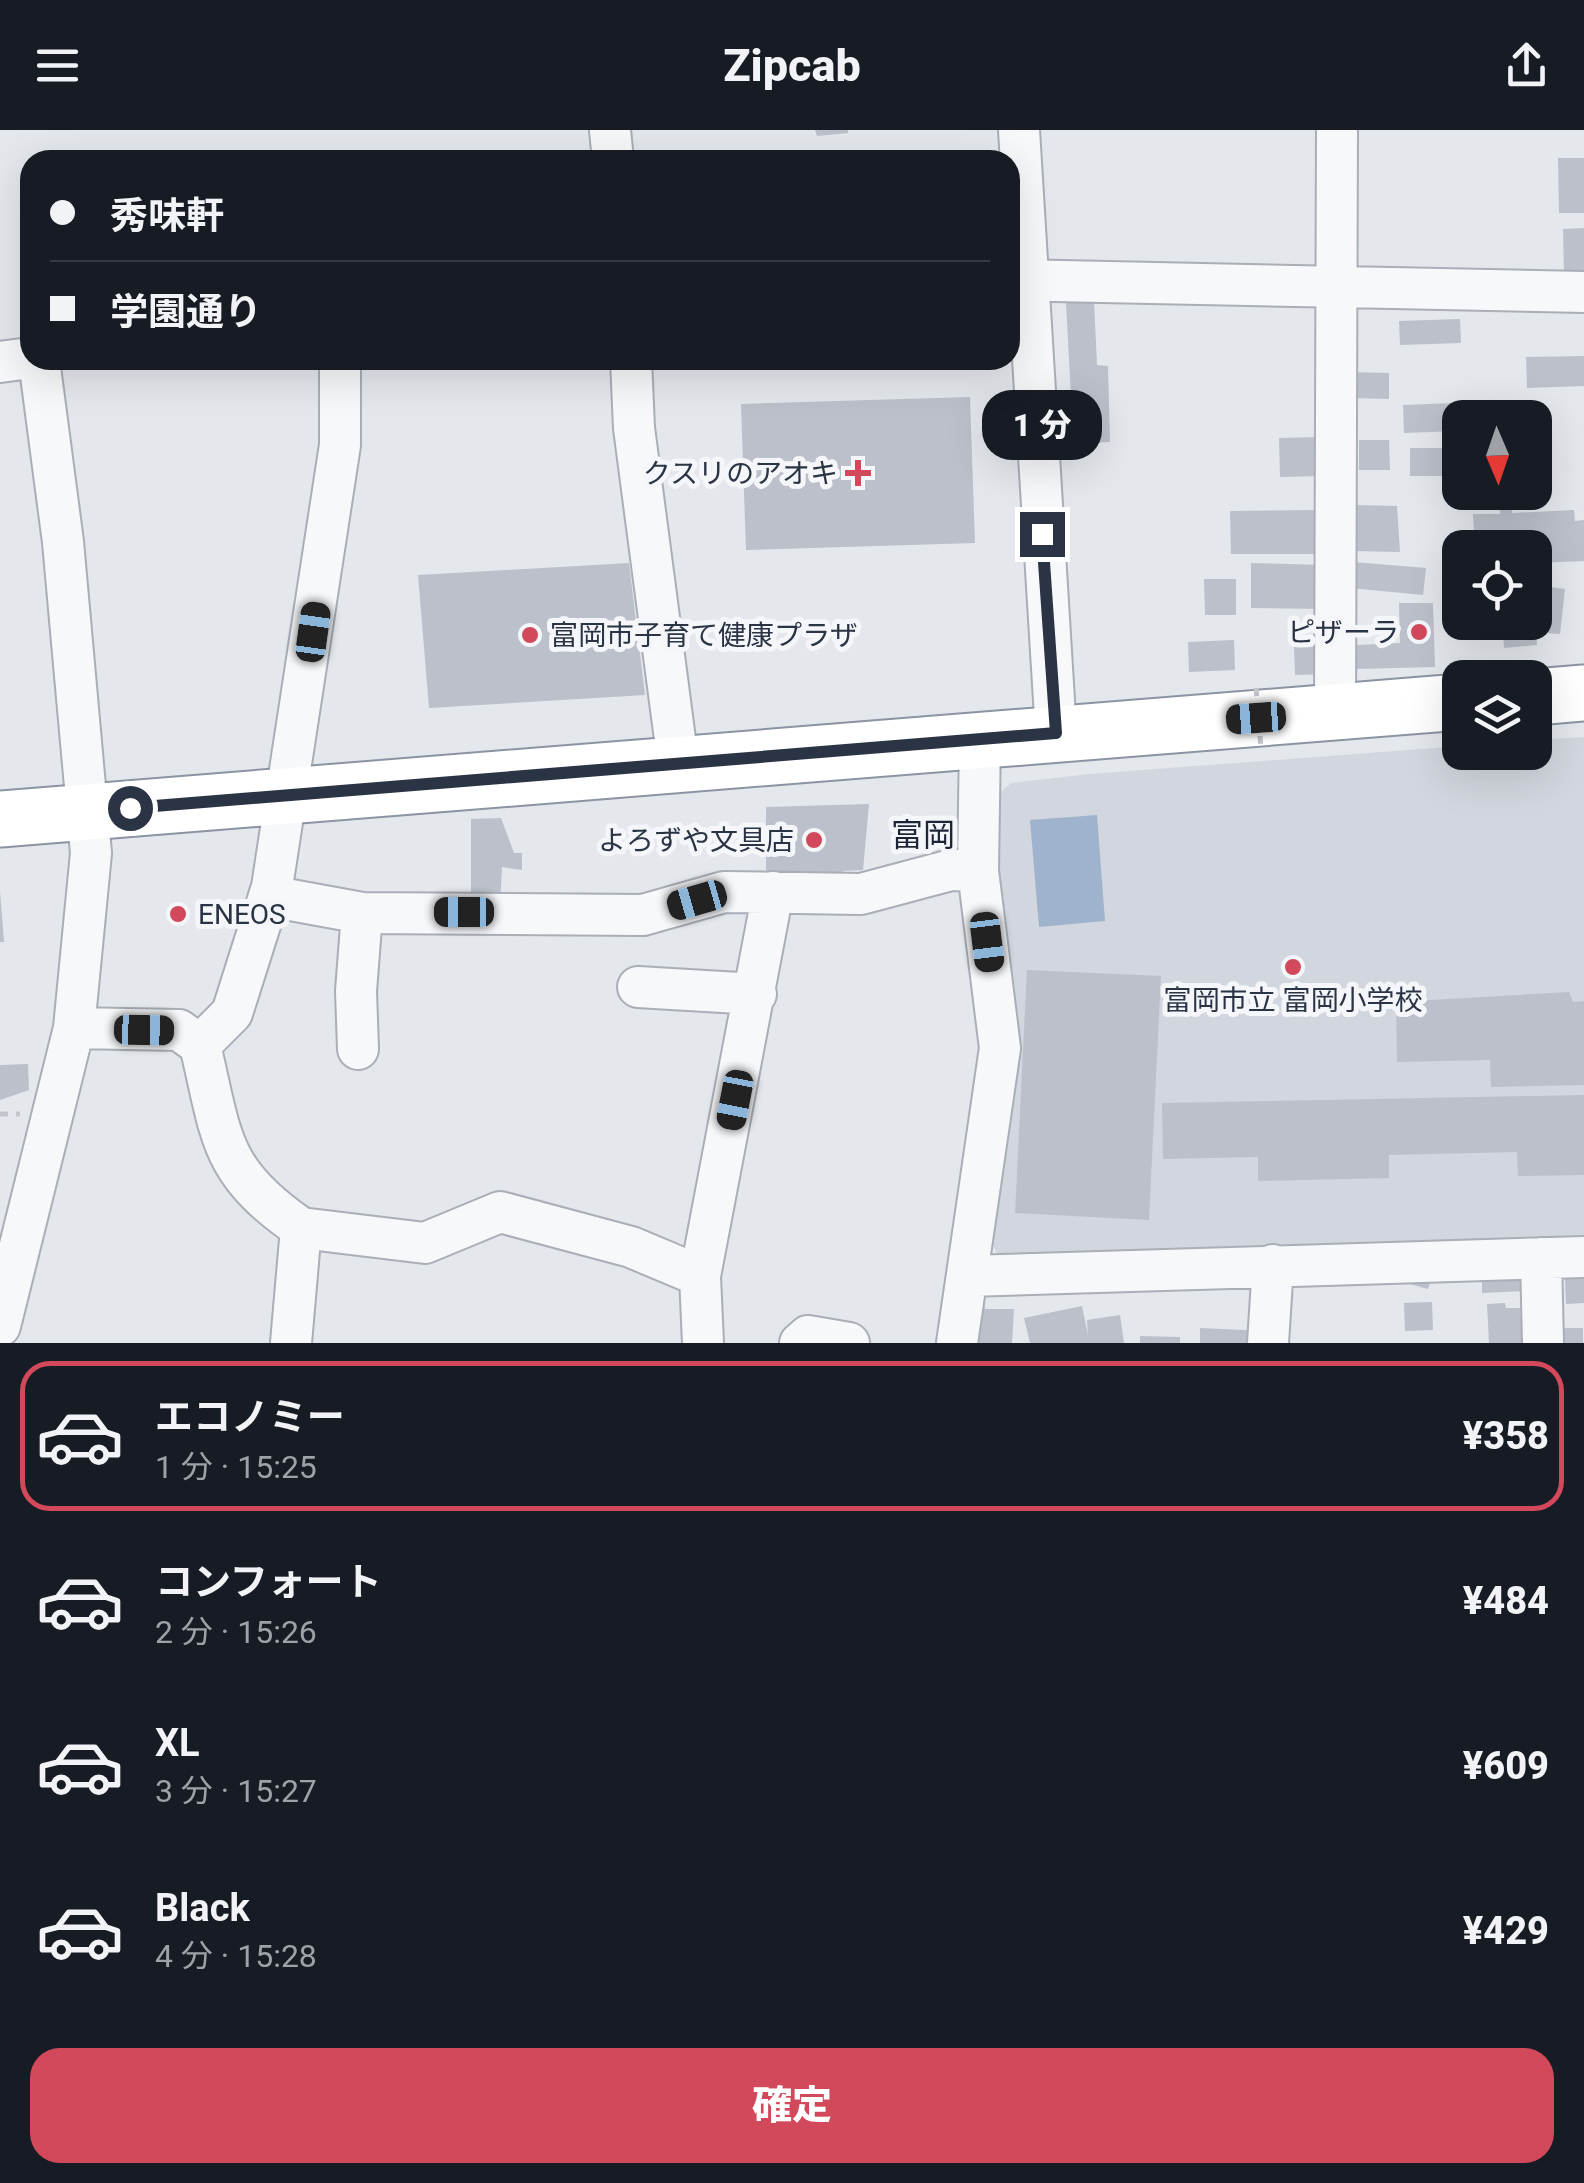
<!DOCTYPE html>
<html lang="ja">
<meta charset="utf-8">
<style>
body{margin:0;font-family:Roboto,"Noto Sans JP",sans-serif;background:#242831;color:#f1f3f6;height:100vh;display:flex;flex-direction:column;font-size:38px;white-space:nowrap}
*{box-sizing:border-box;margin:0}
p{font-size:32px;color:#9ea1a6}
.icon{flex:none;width:55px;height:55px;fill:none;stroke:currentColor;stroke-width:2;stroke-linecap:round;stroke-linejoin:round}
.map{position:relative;height:1213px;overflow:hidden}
.sheet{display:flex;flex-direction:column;background:#171b24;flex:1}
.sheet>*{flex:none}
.guide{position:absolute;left:20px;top:20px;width:1000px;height:220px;border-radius:30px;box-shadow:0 10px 40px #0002;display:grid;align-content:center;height:220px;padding:0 30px;background:#171b24}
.needle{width:65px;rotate:178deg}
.tools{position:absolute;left:1442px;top:270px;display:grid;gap:20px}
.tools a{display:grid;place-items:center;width:110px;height:110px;border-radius:20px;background:#171b24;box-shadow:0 10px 40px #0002;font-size:50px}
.end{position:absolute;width:45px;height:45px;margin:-22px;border:12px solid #2b3445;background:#fff;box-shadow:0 0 0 5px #fff}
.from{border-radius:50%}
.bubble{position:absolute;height:70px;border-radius:30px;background:#171b24;box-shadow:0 10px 40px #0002;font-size:32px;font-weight:800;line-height:70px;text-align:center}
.car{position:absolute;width:30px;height:60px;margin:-30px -15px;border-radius:12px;box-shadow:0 0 8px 2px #0007;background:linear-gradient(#222 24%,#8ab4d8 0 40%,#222 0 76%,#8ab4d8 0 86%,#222 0)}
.guide b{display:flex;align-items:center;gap:35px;height:95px;font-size:38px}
.guide b+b{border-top:2px solid #363941}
.guide i{width:25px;height:25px;background:#f1f3f6}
ul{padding:18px 0 0;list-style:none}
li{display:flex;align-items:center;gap:30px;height:150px;margin:0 20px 15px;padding:0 10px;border:5px solid transparent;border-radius:30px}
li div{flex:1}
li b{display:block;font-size:38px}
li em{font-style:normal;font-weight:800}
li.selected{border-color:#d1495b}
li>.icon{width:90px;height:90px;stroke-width:1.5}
.button{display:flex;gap:20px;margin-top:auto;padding:20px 30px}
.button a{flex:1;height:115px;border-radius:30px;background:#d1495b;color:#fff;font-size:40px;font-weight:800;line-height:115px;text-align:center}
header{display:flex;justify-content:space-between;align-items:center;height:130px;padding:0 30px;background:#171b24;font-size:45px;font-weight:800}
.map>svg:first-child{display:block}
.built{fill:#d2d6de}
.water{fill:#9fb4cc}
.building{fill:#bbc0ca}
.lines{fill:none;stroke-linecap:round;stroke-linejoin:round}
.minor-casing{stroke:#a9aeb7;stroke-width:44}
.highway-casing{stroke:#8b94a3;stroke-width:59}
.path{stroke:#c2c5cb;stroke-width:5;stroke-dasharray:8 8;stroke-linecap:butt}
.minor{stroke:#f7f8fa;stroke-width:40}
.highway{stroke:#fff;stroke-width:55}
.path-bridge{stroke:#c2c5cb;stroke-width:5;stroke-dasharray:8 8;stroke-linecap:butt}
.route{stroke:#2b3445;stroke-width:12}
.poi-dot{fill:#d1495b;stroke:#f4f6f9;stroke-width:4}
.labels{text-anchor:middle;stroke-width:10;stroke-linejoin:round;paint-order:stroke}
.poi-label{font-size:28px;fill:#2b3445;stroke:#f4f6f9;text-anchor:end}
.quarter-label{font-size:32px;fill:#1d2536;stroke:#f4f6f9}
</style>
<header><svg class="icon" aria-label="menu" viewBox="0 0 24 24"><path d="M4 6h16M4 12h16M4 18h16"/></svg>Zipcab<svg class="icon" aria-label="share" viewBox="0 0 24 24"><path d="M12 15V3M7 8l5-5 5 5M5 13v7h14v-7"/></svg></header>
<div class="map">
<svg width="1584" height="1213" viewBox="0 0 1584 1213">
<rect width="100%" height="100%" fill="#e4e7ec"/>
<path class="built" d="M 1584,607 L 1584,1118 L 1000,1129 L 989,1108 L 985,676 L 1011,653 L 1090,644 L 1460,616 L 1460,622 L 1535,622 L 1535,610 Z"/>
<path class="water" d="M 1097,685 L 1105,791 L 1039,797 L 1030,690 Z"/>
<path class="building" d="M 815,0 L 848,0 L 848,3 L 817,6 Z
M 1558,28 L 1584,28 L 1584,83 L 1559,83 Z
M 1584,98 L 1584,144 L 1564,145 L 1563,99 Z
M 1094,171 L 1097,235 L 1108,236 L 1110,312 L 1092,313 L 1092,303 L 1073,304 L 1066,173 Z
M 1460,189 L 1461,213 L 1400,215 L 1399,191 Z
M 1584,226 L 1584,256 L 1527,258 L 1526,227 Z
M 1348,242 L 1389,243 L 1389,269 L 1348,268 Z
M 970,267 L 975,413 L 746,420 L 741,274 Z
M 1455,273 L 1456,301 L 1404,303 L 1403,275 Z
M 1320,307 L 1320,346 L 1280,347 L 1279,308 Z
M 1359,310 L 1389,310 L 1390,340 L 1359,340 Z
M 1410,318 L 1444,318 L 1445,346 L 1410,346 Z
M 1511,365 L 1512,383 L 1574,380 L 1575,391 L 1584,390 L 1584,431 L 1535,433 L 1535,418 L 1495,418 L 1495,410 L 1481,410 L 1481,403 L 1474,403 L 1473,384 L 1500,384 L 1499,366 Z
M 1356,375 L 1397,376 L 1400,422 L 1353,421 Z
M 1317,380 L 1317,424 L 1231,424 L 1230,381 Z
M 1353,432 L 1426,438 L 1423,465 L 1350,458 Z
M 629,433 L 645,565 L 429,578 L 418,445 Z
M 1251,433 L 1326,435 L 1325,479 L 1251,478 Z
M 1204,449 L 1236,449 L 1236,485 L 1205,485 Z
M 1550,457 L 1565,459 L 1560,504 L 1545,503 Z
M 1399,473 L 1433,473 L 1435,537 L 1357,539 L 1357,515 L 1400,513 Z
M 1502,492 L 1536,492 L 1537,515 L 1504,518 Z
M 1234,510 L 1235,540 L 1189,542 L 1188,512 Z
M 1329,516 L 1330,544 L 1295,545 L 1294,517 Z
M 869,674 L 863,740 L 843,741 L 844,749 L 766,745 L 766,677 Z
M 501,688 L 514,723 L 522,723 L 522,740 L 502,737 L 500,775 L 471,777 L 471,689 Z
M 0,761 L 4,812 L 0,812 Z
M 1027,840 L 1161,846 L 1149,1090 L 1015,1083 Z
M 1569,862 L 1573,872 L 1584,871 L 1584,955 L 1491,957 L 1490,930 L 1397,932 L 1396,872 Z
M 28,934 L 29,960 L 0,970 L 0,935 Z
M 1584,965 L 1584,1045 L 1518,1046 L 1517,1022 L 1389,1025 L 1389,1048 L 1258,1051 L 1258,1027 L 1163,1029 L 1162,973 Z
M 1526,1139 L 1527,1161 L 1482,1163 L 1482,1140 Z
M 1433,1143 L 1428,1159 L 1398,1151 Z
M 1565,1148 L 1584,1148 L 1584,1173 L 1566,1174 Z
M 1432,1172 L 1433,1200 L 1405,1201 L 1404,1173 Z
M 984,1173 L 985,1179 L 1014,1179 L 1012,1213 L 974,1213 L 972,1174 Z
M 1505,1173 L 1506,1178 L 1521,1178 L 1520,1186 L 1527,1184 L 1528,1213 L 1489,1213 L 1487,1174 Z
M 1082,1176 L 1088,1205 L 1087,1190 L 1120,1185 L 1124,1213 L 1030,1213 L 1024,1188 Z
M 1200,1198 L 1267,1201 L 1266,1213 L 1200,1213 Z
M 1552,1198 L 1583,1198 L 1583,1213 L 1552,1213 Z
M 1140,1206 L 1180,1207 L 1180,1213 L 1140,1213 Z"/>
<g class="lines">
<g class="minor-casing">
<path id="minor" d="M 610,0 L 613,30
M 1019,0 L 1056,603
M 1010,150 L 1584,162
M 631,230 L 634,298 L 678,632
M 0,232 L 30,228
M 1335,582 L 1337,0
M 269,766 L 362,783 L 643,785 L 724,762 L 861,764 L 951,740 L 978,741
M 638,857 L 756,864
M 74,898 L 179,900 L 200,915 C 222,1007 218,1041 301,1098 L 291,1213
M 200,915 L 232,883 L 272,757 L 340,315 L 340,230
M 358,919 L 356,861 L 362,783
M 301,1098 L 425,1113 L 500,1082 L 631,1117 L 700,1146
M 1541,1128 L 1543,1213
M 969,1146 L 1584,1127
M 0,1196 L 74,898 L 91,723 L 63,412 L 39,230
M 703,1213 L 700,1146 L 773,762
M 800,1213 L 808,1206 L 849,1213
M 957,1213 L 1000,918 L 978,741 L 980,609
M 1268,1213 L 1273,1135"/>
</g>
<g class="highway-casing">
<path id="highway" d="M 1535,567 L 1584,563
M 0,689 L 1460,572"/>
</g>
<path class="path" d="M 0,984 L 20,984"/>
<use href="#minor" class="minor"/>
<use href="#highway" class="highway"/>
<path class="path-bridge" d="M 1256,558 L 1261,619"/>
</g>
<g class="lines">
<path class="route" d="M 130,678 L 1056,603 L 1042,404"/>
</g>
<g class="poi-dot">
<path d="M853 328h10v10h10v10h-10v10h-10v-10h-10v-10h10z"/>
<circle cx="1419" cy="502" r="10"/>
<circle cx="530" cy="505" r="10"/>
<circle cx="814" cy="710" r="10"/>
<circle cx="178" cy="784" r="10"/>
<circle cx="1293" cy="837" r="10"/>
</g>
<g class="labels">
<g class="poi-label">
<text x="838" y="353">クスリのアオキ</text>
<text x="1399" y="512">ピザーラ</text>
<text x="550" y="515" text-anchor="start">富岡市子育て健康プラザ</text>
<text x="794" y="720">よろずや文具店</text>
<text x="198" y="794" text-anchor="start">ENEOS</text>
<text x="1293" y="880" text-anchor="middle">富岡市立 富岡小学校</text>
</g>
<g class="quarter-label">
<text x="923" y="716">富岡</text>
</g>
</g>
</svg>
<div class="tools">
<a><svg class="needle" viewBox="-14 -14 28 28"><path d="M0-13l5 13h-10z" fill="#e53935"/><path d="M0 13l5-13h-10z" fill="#9ea1a6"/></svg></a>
<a><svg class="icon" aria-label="locate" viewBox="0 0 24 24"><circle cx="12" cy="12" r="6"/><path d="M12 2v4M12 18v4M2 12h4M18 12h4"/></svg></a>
<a><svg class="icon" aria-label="layers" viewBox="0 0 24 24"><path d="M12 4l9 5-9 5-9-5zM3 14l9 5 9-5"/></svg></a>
</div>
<i class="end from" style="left:130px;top:678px"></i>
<i class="end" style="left:1042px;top:404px"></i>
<div class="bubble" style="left:982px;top:260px;width:120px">1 分</div>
<i class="car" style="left:313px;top:502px;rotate:8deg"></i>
<i class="car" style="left:1256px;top:588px;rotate:266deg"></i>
<i class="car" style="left:697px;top:770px;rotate:254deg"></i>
<i class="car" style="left:464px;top:782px;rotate:270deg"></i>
<i class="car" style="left:987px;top:812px;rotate:173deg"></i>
<i class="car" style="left:144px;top:900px;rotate:91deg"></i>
<i class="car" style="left:735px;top:970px;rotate:191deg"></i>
<div class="guide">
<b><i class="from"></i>秀味軒</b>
<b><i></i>学園通り</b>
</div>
</div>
<section class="sheet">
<ul>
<li class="selected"><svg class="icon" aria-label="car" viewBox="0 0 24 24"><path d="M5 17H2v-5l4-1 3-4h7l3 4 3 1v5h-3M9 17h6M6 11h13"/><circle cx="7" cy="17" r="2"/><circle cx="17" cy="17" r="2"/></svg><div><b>エコノミー</b><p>1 分 · 15:25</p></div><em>¥358</em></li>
<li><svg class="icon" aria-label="car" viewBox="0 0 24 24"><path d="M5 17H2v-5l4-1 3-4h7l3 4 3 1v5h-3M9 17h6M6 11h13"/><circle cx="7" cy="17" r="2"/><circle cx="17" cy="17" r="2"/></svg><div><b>コンフォート</b><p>2 分 · 15:26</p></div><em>¥484</em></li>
<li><svg class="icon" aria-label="car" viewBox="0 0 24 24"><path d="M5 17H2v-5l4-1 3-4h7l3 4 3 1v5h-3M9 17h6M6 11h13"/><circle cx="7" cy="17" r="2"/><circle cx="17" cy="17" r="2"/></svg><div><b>XL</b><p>3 分 · 15:27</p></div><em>¥609</em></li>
<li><svg class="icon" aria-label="car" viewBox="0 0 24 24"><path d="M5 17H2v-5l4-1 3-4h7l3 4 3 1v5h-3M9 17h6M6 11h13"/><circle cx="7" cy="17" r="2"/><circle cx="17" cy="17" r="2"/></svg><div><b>Black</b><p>4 分 · 15:28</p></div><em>¥429</em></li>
</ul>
<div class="button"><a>確定</a></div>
</section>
